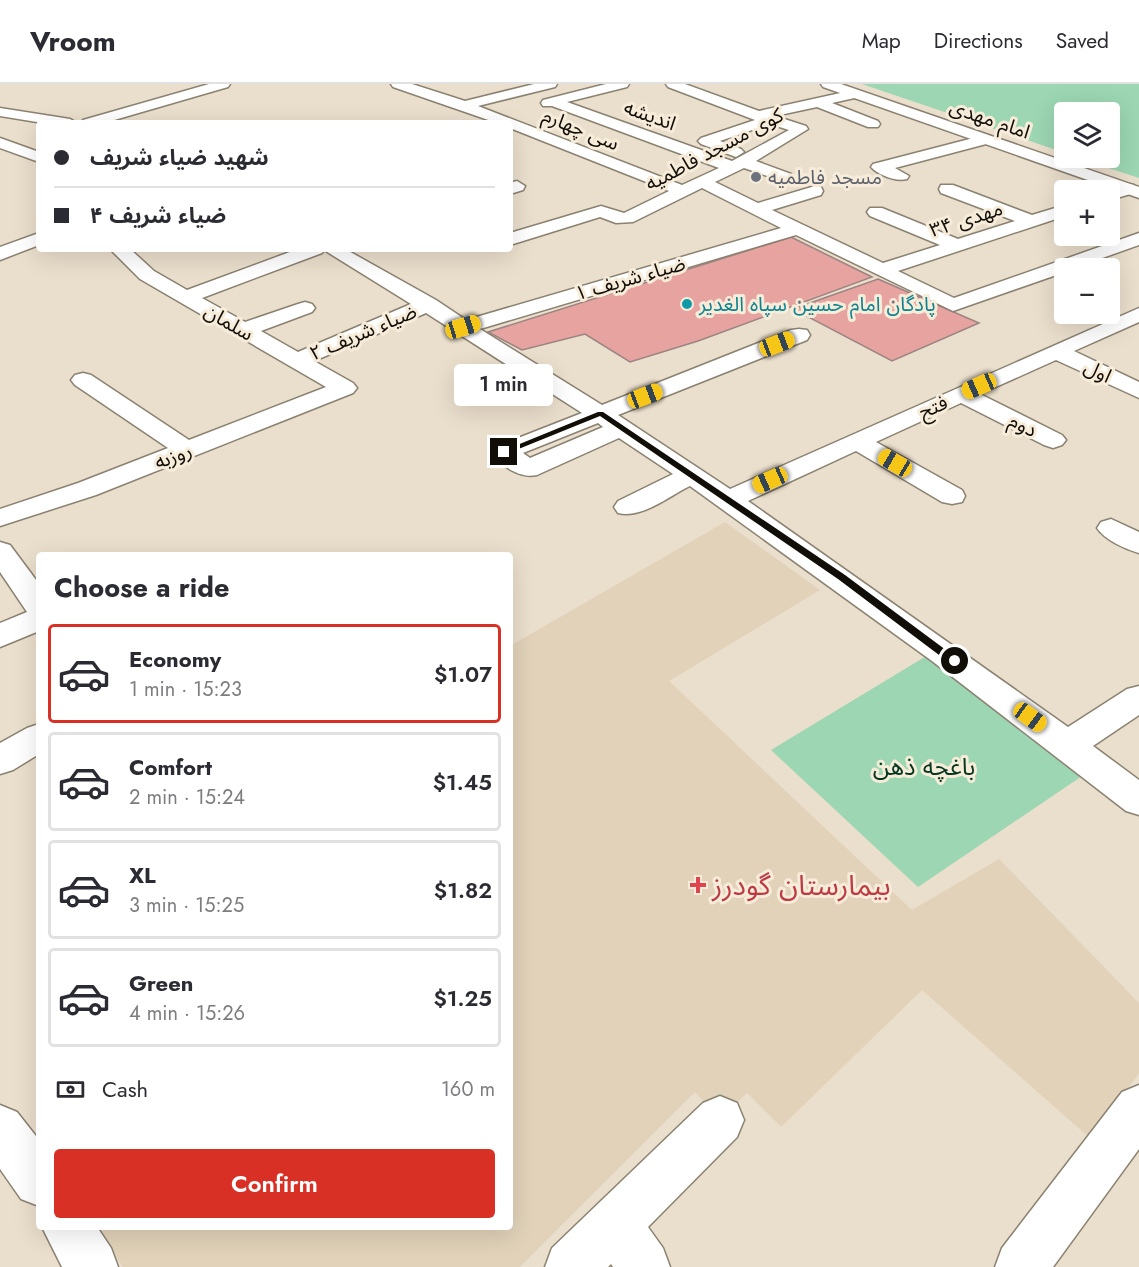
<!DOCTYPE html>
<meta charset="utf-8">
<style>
body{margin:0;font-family:Jost,"Noto Sans Arabic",sans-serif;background:#f7f7f7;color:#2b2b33;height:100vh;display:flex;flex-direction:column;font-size:22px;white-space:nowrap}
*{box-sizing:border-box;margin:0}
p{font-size:20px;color:#7c7c81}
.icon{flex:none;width:33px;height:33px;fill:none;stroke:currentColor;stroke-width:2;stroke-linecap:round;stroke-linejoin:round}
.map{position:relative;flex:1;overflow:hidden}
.side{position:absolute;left:36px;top:468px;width:477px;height:678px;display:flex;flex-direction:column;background:#fff;border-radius:6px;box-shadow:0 6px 24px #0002}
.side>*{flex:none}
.top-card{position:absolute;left:36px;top:36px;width:477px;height:132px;border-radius:6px;box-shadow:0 6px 24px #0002;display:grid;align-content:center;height:132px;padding:0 18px;background:#fff}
.fabs{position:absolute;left:1054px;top:18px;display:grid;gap:12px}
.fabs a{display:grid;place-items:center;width:66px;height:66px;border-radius:6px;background:#fff;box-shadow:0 6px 24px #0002;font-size:30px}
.end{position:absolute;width:27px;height:27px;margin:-14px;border:8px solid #110d07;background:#fff;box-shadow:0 0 0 3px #fff}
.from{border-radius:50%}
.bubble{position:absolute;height:42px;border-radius:6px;background:#fff;box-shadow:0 6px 24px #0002;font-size:20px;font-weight:600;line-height:42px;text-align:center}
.car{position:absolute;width:18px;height:36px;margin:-18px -9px;border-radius:8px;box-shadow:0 0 4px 2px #0007;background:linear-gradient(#f5c518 24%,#345 0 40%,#f5c518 0 76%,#345 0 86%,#f5c518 0)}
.top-card b{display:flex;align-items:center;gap:21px;height:57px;font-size:22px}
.top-card b+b{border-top:2px solid #e1e1e2}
.top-card i{width:15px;height:15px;background:#2b2b33}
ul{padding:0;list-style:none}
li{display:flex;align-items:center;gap:18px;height:99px;margin:0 12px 9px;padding:0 6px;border:3px solid #e1e1e2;border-radius:6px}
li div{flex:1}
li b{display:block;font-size:22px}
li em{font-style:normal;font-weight:600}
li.on{border-color:#d93025}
li>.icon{width:54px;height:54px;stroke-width:1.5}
h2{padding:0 18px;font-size:27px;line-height:72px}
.pay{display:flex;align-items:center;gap:15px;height:66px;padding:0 18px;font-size:22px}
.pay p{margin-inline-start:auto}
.primary-button{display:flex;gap:12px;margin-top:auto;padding:12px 18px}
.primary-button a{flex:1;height:69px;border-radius:6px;background:#d93025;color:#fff;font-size:24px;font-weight:600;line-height:69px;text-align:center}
header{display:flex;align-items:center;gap:36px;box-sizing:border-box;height:84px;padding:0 30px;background:#fff;border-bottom:2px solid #e1e1e2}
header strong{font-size:28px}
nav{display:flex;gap:33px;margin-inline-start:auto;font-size:21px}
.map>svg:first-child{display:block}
.built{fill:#e1d2b9}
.green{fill:#9cd6b2}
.building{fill:#e7a39f;stroke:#9b8482;stroke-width:1.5}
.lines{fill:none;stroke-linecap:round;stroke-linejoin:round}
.street-casing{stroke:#8b8170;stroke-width:3}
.secondary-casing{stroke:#8b8170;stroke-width:3}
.street{fill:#fff;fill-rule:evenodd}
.secondary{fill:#fff;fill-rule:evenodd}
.route{fill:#110d07}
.worship-dot{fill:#6b7280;stroke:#f7ecd9;stroke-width:2}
.culture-dot{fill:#0f9aa8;stroke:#f7ecd9;stroke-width:2}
.health-dot{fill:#e0444e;stroke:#f7ecd9;stroke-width:2}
.labels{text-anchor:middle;stroke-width:6;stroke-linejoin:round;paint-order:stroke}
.far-street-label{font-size:20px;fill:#110d07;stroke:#f7ecd9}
.far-worship-label{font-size:20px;fill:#5b616d;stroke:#f7ecd9;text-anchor:start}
.far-culture-label{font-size:20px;fill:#0d838f;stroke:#f7ecd9;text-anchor:start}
.park-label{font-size:24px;fill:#053720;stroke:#f7ecd9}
.near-health-label{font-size:28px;fill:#be3a42;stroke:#f7ecd9;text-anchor:start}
</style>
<header>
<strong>Vroom</strong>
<nav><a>Map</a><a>Directions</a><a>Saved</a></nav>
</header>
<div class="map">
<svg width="1139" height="1183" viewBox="0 0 1139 1183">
<rect width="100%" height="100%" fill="#eadecc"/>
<path class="built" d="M 725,438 L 820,506 L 669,597 L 912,826 L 999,775 L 1139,919 L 1139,989 L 1091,1055 L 922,906 L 781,1043 L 747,1009 L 720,1036 L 695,1008 L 520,1183 L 123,1183 L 94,1143 L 510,1143 L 510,562 Z"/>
<path class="green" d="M 862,0 L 1139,0 L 1139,94 L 1078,74 L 1110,74 L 1110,28 L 1065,28 L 1065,69 Z
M 928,571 L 1085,690 L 918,803 L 771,666 Z"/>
<path class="building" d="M 791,153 L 872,193 L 698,257 L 630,278 L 585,250 L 522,266 L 488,248 Z
M 878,195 L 979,239 L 892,277 L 793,225 Z"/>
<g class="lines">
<g class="street-casing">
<path id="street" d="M 209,0 L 230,0 L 228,3 L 104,39 L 81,39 L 83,36 Z
M 391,0 L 412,0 L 465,17 L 534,0 L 557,0 L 555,3 L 478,22 L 682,101 L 719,84 L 552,22 L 543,22 L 541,19 L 543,16 L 606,0 L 629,0 L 627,3 L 567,18 L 732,77 L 789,46 L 770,40 L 720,57 L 741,65 L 744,68 L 736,73 L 701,60 L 698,57 L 701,54 L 755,36 L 668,3 L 666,0 L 685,0 L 759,27 L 854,6 L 859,7 L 861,10 L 859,13 L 832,19 L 878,37 L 880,40 L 878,43 L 868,43 L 817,23 L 775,32 L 806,42 L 808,45 L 756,77 L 791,90 L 793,93 L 791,96 L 779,96 L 744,84 L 715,98 L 758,119 L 815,102 L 821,103 L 823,107 L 821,111 L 772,126 L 883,179 L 940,161 L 870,132 L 867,128 L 870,124 L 882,124 L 958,155 L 1015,137 L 941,109 L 939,105 L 941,101 L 953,101 L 1032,131 L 1065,121 L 1065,132 L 898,187 L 954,214 L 1139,149 L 1139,161 L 1074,184 L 1065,184 L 1065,188 L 953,227 L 796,151 L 480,245 L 602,321 L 791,246 L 799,245 L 807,246 L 810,251 L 807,256 L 618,331 L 730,405 L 1139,224 L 1139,238 L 1074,267 L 1139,298 L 1139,314 L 1056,276 L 980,310 L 1062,351 L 1066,356 L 1062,361 L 1053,364 L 1044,361 L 961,319 L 876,358 L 962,406 L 965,412 L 962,418 L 952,420 L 942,418 L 856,367 L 748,417 L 1068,643 L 1127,605 L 1139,602 L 1139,631 L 1093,662 L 1139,696 L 1139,731 L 1126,727 L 932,577 L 690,402 C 669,412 642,435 618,429 L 614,423 L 618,417 L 673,390 L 619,354 L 537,391 C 520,395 501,382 491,368 L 495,363 L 582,329 L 426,229 L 314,277 L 353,299 L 357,304 L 353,309 L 96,411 L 0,442 L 0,425 L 78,399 L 168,364 L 75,301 L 71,296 L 75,291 L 83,289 L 91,291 L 189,356 L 326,303 L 140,195 L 110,165 L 130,165 L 154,187 L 187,206 L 298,165 L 345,165 L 436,216 L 466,236 L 781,144 L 702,104 L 633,138 L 616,139 L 600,133 L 510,161 L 510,149 L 601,122 L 624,129 L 669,107 L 510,44 L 510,39 L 497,39 L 393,3 ZM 324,166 L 411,220 L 298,268 L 261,247 L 312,228 L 315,224 L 312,220 L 305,218 L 298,220 L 245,238 L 202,214 L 322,169 ZM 598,339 L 603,343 L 530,374 L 523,369 Z
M 0,24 L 70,35 L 77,39 L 43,39 L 0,32 Z
M 985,51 L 990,53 L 993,56 L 990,59 L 895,84 L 909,92 L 907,95 C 896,98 878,91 871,83 L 873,80 Z
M 0,54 L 39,68 L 39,78 L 0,64 Z
M 517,97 L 525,102 L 523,106 L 510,110 L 510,99 Z
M 1128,100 L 1134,101 L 1136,105 L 1134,109 L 1110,116 L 1110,106 L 1107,106 Z
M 39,149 L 39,161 L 0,176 L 0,163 Z
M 1111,435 L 1139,448 L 1139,469 C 1125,465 1105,456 1097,444 L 1101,438 Z
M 0,458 L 10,461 L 39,500 L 39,547 L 0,563 L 0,539 L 27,528 L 0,488 Z
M 39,640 L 39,670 L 13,686 L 0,690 L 0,659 L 27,644 Z
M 1139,1001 L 1139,1065 L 1053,1183 L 995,1183 L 1002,1164 L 1122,1008 Z
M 720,1012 L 737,1019 L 744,1036 L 737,1053 L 648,1143 L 663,1164 L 670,1183 L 613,1183 L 611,1180 L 608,1183 L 545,1183 L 552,1164 L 703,1019 Z
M 0,1021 L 17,1028 L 39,1056 L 39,1122 L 21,1115 L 0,1085 Z
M 42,1143 L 97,1143 L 111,1164 L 118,1183 L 62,1183 Z"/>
</g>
<g class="secondary-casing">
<path id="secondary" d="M 821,0 L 841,0 L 1139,103 L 1139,114 L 823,3 Z"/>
</g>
<use href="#street" class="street"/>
<use href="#secondary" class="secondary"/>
</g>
<path class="route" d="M 598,328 L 603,328 L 845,491 L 958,575 L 958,580 L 951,580 L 838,495 L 600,332 L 506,370 L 500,368 Z"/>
<circle class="worship-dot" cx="756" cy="93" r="6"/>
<circle class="culture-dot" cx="687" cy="220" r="6"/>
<path class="health-dot" d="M695 792h6v6h6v6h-6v6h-6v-6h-6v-6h6z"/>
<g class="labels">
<g class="far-street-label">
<text transform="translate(650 31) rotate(20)" y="7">اندیشه</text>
<text transform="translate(990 35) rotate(19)" y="7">امام مهدی</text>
<text transform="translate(581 45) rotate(22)" y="7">سی چهارم</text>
<text transform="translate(714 65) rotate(-28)" y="7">کوی مسجد فاطمیه</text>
<text transform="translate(966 135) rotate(-18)" y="7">مهدی ۳۴</text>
<text transform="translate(630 194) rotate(-16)" y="7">ضیاء شریف ۱</text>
<text transform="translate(229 238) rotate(30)" y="7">سلمان</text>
<text transform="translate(363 248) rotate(-23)" y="7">ضیاء شریف ۲</text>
<text transform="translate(1098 287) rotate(26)" y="7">اول</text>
<text transform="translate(933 323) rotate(-24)" y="7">فتح</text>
<text transform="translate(1023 341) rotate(26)" y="7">دوم</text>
<text transform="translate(173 372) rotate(-21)" y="7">روزبه</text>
</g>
<g class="far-worship-label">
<text x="768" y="100">مسجد فاطمیه</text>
</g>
<g class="far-culture-label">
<text x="699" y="227">پادگان امام حسین سپاه الغدیر</text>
</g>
<g class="park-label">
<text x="924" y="691">باغچه ذهن</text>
</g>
<g class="near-health-label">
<text x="712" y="811">بیمارستان گودرز</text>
</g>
</g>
</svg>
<div class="fabs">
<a><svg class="icon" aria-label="layers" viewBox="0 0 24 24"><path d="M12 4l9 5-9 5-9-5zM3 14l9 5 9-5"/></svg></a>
<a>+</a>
<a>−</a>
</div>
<i class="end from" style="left:955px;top:577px"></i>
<i class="end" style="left:504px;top:368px"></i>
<div class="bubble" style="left:454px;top:280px;width:99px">1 min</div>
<i class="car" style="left:463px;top:243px;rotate:73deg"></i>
<i class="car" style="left:777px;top:260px;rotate:69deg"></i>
<i class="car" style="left:979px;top:302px;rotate:246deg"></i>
<i class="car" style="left:645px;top:312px;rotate:69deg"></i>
<i class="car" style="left:895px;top:379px;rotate:300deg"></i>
<i class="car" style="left:770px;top:396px;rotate:246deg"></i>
<i class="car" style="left:1030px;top:633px;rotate:126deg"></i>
<div class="top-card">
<b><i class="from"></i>شهید ضیاء شریف</b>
<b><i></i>ضیاء شریف ۴</b>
</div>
<section class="side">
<h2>Choose a ride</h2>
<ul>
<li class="on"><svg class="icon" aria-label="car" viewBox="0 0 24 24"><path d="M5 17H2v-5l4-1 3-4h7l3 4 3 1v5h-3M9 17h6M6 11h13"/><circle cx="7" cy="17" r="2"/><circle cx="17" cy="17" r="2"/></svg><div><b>Economy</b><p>1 min · 15:23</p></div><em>$1.07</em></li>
<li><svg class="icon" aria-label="car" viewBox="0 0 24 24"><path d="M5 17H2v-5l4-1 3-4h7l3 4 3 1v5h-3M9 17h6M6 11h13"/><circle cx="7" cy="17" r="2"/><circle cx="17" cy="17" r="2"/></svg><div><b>Comfort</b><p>2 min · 15:24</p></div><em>$1.45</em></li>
<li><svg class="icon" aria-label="car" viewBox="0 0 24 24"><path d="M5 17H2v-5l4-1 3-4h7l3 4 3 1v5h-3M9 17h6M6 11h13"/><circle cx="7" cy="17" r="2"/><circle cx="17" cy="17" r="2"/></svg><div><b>XL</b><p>3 min · 15:25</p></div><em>$1.82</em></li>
<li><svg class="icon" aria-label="car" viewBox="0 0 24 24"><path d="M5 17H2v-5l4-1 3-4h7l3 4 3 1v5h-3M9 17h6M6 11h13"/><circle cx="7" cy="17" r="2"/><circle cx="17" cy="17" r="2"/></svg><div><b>Green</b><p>4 min · 15:26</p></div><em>$1.25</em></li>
</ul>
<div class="pay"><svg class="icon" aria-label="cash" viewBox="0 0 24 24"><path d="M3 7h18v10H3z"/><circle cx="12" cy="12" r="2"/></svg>Cash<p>160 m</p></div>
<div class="primary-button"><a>Confirm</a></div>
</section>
</div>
